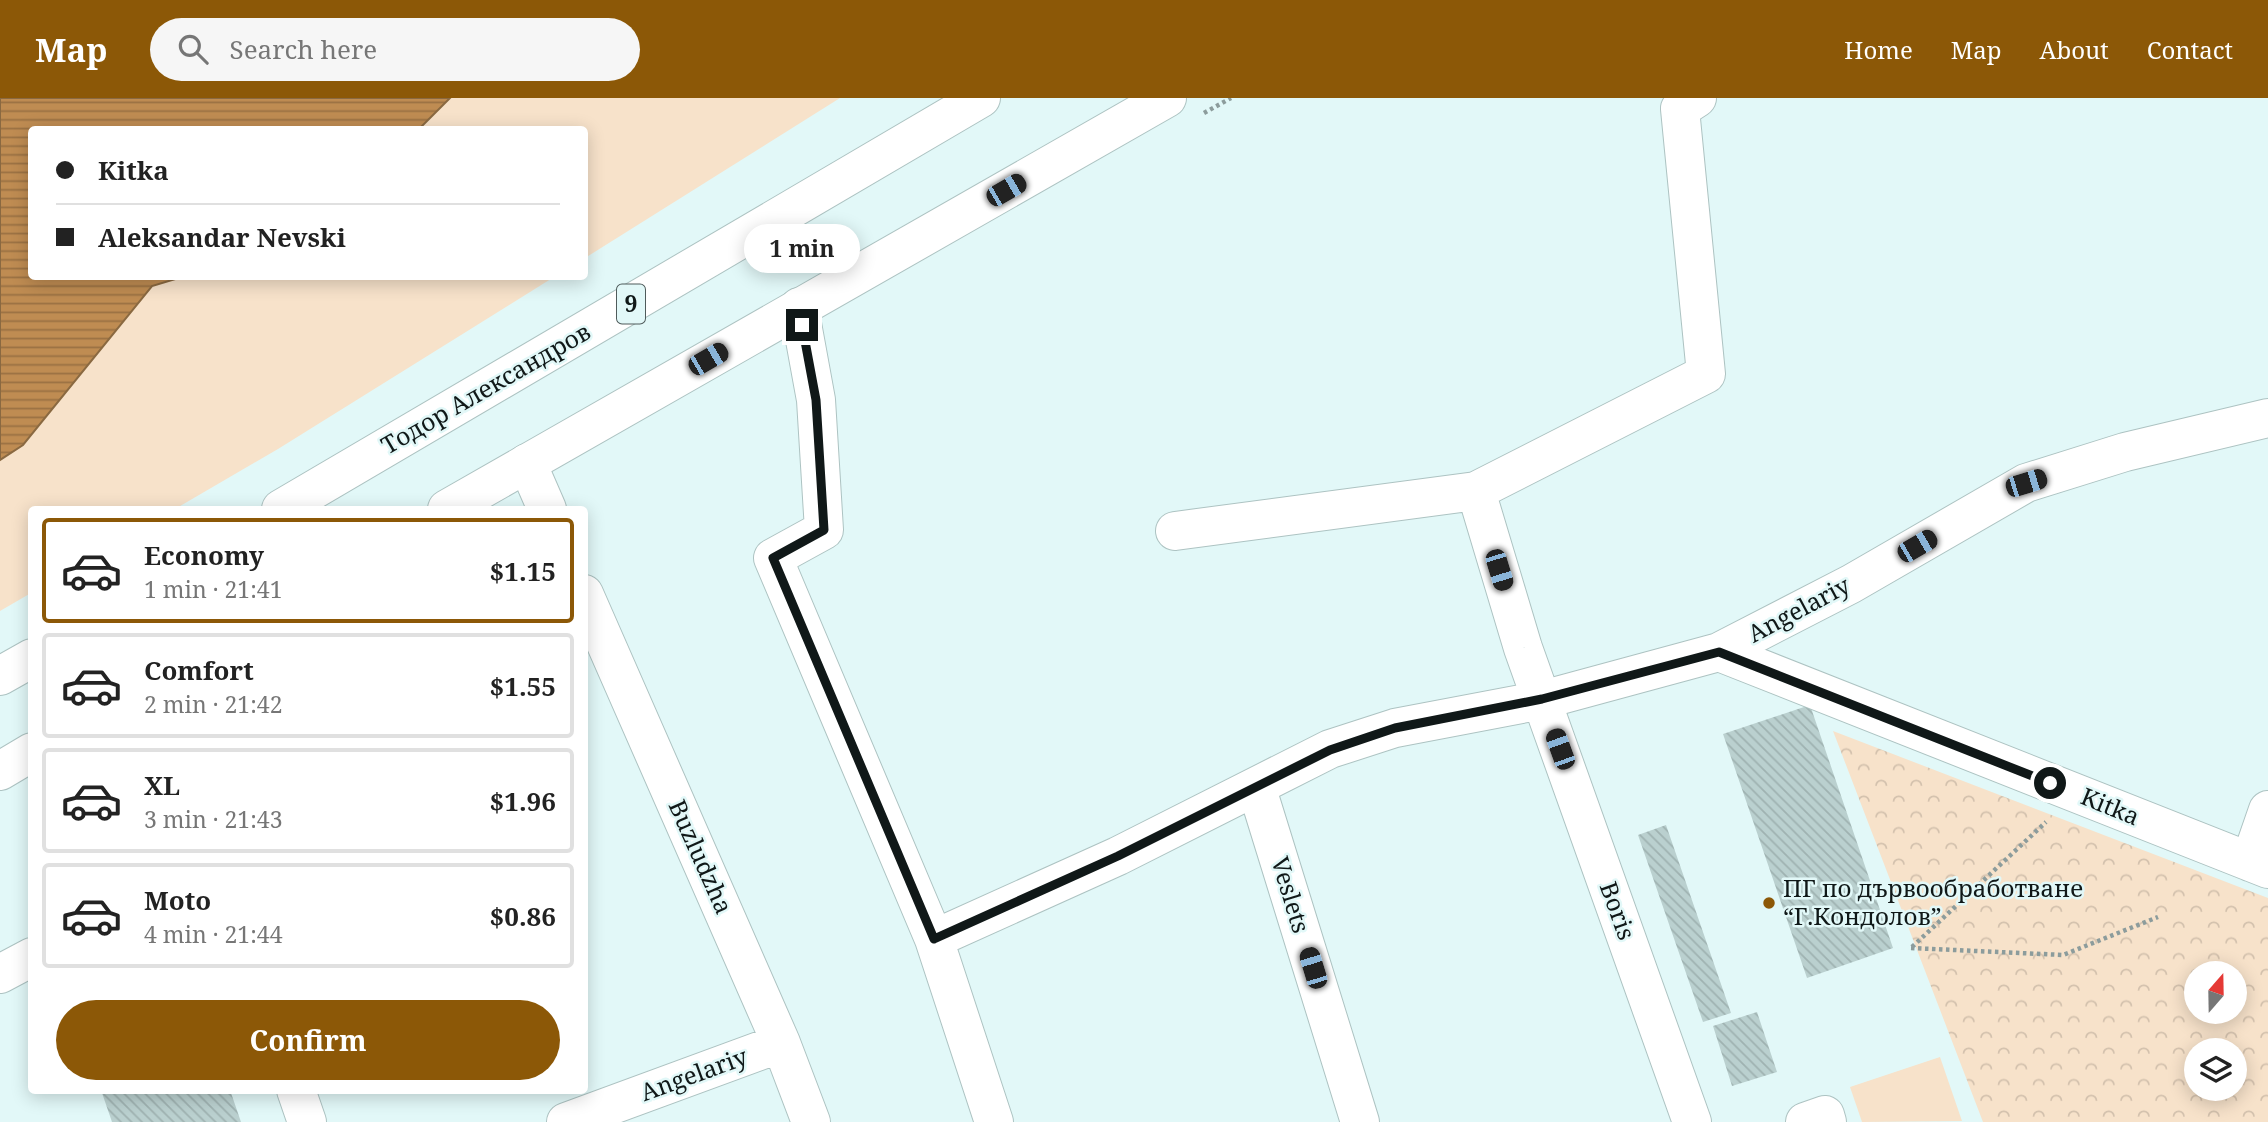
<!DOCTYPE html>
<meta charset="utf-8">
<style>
body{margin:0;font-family:"Noto Serif",serif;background:#f6f6f6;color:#222;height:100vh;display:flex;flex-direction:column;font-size:26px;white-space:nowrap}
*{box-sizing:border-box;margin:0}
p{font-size:23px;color:#767676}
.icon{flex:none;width:38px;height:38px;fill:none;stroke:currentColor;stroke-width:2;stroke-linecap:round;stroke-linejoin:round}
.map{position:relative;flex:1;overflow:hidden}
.panel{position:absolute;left:28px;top:408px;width:560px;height:588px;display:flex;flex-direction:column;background:#fff;border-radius:7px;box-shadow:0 4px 18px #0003}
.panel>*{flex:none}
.top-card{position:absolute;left:28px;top:28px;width:560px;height:154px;border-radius:7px;box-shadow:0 4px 18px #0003;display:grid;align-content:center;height:154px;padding:0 28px;background:#fff}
.needle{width:46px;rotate:20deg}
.controls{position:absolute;left:2184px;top:863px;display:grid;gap:14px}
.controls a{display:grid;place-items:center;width:63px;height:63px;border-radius:50%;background:#fff;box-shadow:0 4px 18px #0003;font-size:35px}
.end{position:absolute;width:32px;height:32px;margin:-16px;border:9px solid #101818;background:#fff;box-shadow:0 0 0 4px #fff}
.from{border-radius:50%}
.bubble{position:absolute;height:49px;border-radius:24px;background:#fff;box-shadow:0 4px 18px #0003;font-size:23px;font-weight:700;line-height:49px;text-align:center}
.car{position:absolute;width:21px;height:42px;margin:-21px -10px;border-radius:9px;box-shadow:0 0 5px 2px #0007;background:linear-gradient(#222 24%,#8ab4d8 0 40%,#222 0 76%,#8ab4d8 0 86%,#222 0)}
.top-card b{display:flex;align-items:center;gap:24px;height:66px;font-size:26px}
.top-card b+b{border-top:2px solid #e0e0e0}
.top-card i{width:18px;height:18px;background:#222}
ul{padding:12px 0 0;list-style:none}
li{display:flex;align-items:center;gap:21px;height:105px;margin:0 14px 10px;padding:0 14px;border:4px solid #e0e0e0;border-radius:7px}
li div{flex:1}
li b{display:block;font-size:26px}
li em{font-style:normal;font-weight:700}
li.current{border-color:#8c5807}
li>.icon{width:63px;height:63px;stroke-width:1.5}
.action{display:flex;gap:14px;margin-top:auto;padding:14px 28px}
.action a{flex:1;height:80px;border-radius:42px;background:#8c5807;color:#fff;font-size:28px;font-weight:700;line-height:80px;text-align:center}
header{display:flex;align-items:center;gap:42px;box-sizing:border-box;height:98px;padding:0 35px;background:#8c5807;color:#fff}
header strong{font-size:33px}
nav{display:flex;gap:38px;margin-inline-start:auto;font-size:24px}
.search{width:490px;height:63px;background:#f6f6f6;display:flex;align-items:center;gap:18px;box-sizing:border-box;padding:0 24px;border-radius:38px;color:#767676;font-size:26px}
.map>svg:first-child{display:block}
.grass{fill:#f7e2ca}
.park{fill:url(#park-crowns);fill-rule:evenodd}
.water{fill:url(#water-rules);stroke:#8a6941;stroke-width:2}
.building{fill:url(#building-back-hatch)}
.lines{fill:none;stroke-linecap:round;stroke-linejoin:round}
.minor-casing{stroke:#adc3c2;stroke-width:40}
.highway-casing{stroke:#adc3c2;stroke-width:40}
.path{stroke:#8c9c9c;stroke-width:4.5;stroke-dasharray:3.5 3.5;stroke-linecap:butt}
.minor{stroke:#fff;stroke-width:38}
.highway{stroke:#fff;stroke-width:38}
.route{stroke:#101818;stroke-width:9}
.poi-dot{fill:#8c5807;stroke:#e2f8f8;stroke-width:2.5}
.labels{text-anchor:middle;stroke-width:5;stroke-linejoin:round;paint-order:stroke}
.shield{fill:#e2f8f8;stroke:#4f5b5b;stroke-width:2}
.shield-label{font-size:23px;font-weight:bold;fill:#101818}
.street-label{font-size:24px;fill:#101818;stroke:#e2f8f8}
.poi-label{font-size:24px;fill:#101818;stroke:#e2f8f8;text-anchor:start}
</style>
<header>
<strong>Map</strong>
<div class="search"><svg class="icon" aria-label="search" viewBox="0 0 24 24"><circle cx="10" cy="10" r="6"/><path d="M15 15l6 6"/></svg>Search here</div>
<nav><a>Home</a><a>Map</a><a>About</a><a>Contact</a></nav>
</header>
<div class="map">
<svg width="2268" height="1024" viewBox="0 0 2268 1024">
<defs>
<pattern id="park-crowns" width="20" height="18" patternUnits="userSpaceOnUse" patternTransform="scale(1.75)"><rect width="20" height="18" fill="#f7e2ca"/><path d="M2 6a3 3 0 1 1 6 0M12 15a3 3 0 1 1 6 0" fill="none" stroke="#d3c1ad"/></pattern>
<pattern id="water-rules" width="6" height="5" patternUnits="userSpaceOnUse" patternTransform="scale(1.75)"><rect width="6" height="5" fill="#bf8c52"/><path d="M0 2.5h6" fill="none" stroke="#9a7143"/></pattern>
<pattern id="building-back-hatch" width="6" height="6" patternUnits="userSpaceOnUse" patternTransform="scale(1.75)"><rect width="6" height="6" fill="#bad0cf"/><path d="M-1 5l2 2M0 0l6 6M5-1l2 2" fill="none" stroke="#9fb2b1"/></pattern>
</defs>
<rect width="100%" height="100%" fill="#e2f8f8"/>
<path class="grass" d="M 450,0 L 840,0 L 585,160 L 584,32 L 419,32 Z
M 182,178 L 554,179 L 278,351 L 175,411 L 32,411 L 31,495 L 0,513 L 0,362 L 23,347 L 152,188 Z
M 1940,959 L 1962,1023 L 1862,1024 L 1850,989 Z"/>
<path class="park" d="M 1833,633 L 2268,800 L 2268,1024 L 1983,1024 ZM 2196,875 L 2235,875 L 2235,914 L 2196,914 ZM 2196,952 L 2235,952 L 2235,990 L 2196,990 Z"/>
<path class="water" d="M 0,0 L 450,0 L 419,31 L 32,32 L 32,178 L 182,179 L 152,188 L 23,347 L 0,362 Z"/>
<path class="building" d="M 1810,607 L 1893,850 L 1807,880 L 1723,636 Z
M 1666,727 L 1731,915 L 1703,924 L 1638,737 Z
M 1757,914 L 1777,974 L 1732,988 L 1713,928 Z
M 101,992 L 230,992 L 241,1024 L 112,1024 Z"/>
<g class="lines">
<g class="minor-casing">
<path id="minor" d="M 799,209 L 816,302 L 824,432 L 773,460 L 934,841 L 994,1024
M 527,365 L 547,411
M 1175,433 L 1476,393
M 584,496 L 781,945 L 811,1024
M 1719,554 L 2268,771
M 1257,691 L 1360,1024
M 2250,764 L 2268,712
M 934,841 L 1118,758 L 1330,651 L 1395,630 L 1542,602 L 1719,554 L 1851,486 L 2026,385 L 2125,354 L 2268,320
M 0,876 L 32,859
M 296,992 L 307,1024
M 566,1024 L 781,945
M 1692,1024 L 1523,550 L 1476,393 L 1706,276 L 1680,11 L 1697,0
M 1805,1024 L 1825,1017 L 1827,1024"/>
</g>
<g class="highway-casing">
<path id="highway" d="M 281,411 L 981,0
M 447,411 L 1167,0
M 0,578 L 32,560
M 0,673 L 32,654"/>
</g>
<path class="path" d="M 1204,15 L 1231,0
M 1912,849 L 2046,724
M 1911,850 L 2063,857 L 2158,819"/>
<use href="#minor" class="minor"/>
<use href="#highway" class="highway"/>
</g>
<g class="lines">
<path class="route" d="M 802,227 L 816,302 L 824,432 L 773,460 L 934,841 L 1118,758 L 1330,652 L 1395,630 L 1542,601 L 1719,554 L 2050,685"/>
</g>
<circle class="poi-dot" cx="1769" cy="805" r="7"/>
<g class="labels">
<rect class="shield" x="617" y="186.5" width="28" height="39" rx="5"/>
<g class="shield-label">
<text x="631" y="214">9</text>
</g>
<g class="street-label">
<text transform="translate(486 291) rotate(-30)" y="8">Тодор Александров</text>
<text transform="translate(1799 512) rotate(-28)" y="8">Angelariy</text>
<text transform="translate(2110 709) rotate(22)" y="8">Kitka</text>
<text transform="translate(700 759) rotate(66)" y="8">Buzludzha</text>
<text transform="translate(1290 797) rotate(73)" y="8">Veslets</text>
<text transform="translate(1617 813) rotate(70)" y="8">Boris</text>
<text transform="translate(694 977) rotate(-20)" y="8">Angelariy</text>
</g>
<g class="poi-label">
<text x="1783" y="799">ПГ по дървообработване<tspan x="1783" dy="28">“Г.Кондолов”</tspan></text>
</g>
</g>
</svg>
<div class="controls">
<a><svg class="needle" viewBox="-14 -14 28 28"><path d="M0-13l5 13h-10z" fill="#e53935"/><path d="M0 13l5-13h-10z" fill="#767676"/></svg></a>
<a><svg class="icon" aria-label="layers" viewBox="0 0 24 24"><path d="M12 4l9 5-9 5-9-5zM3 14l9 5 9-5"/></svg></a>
</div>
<i class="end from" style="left:2050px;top:685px"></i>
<i class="end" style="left:802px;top:227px"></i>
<div class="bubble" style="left:744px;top:126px;width:116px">1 min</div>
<i class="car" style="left:1006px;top:92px;rotate:60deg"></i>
<i class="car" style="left:708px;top:261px;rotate:60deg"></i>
<i class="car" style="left:2026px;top:385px;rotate:73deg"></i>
<i class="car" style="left:1917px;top:448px;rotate:60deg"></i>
<i class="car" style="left:1499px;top:472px;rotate:163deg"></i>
<i class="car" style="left:1560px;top:651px;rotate:340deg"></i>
<i class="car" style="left:1313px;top:870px;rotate:343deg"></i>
<div class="top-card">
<b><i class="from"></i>Kitka</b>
<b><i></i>Aleksandar Nevski</b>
</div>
<section class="panel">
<ul>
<li class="current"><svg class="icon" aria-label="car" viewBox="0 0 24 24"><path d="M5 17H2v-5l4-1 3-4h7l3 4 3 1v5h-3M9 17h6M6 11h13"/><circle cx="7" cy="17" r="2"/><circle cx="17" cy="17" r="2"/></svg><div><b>Economy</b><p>1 min · 21:41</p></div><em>$1.15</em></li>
<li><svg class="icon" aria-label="car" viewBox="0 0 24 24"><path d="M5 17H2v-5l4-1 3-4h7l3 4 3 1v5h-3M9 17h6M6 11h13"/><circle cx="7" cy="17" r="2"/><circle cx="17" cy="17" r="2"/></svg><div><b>Comfort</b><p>2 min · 21:42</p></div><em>$1.55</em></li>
<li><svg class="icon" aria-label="car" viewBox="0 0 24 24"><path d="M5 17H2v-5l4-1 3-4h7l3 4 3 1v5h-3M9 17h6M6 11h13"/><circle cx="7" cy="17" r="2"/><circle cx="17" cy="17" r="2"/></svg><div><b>XL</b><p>3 min · 21:43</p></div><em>$1.96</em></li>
<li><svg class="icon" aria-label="car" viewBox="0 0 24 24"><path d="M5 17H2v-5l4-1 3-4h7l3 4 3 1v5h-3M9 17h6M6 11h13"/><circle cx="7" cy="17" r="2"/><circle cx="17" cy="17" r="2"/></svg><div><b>Moto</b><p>4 min · 21:44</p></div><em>$0.86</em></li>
</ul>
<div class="action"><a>Confirm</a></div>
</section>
</div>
